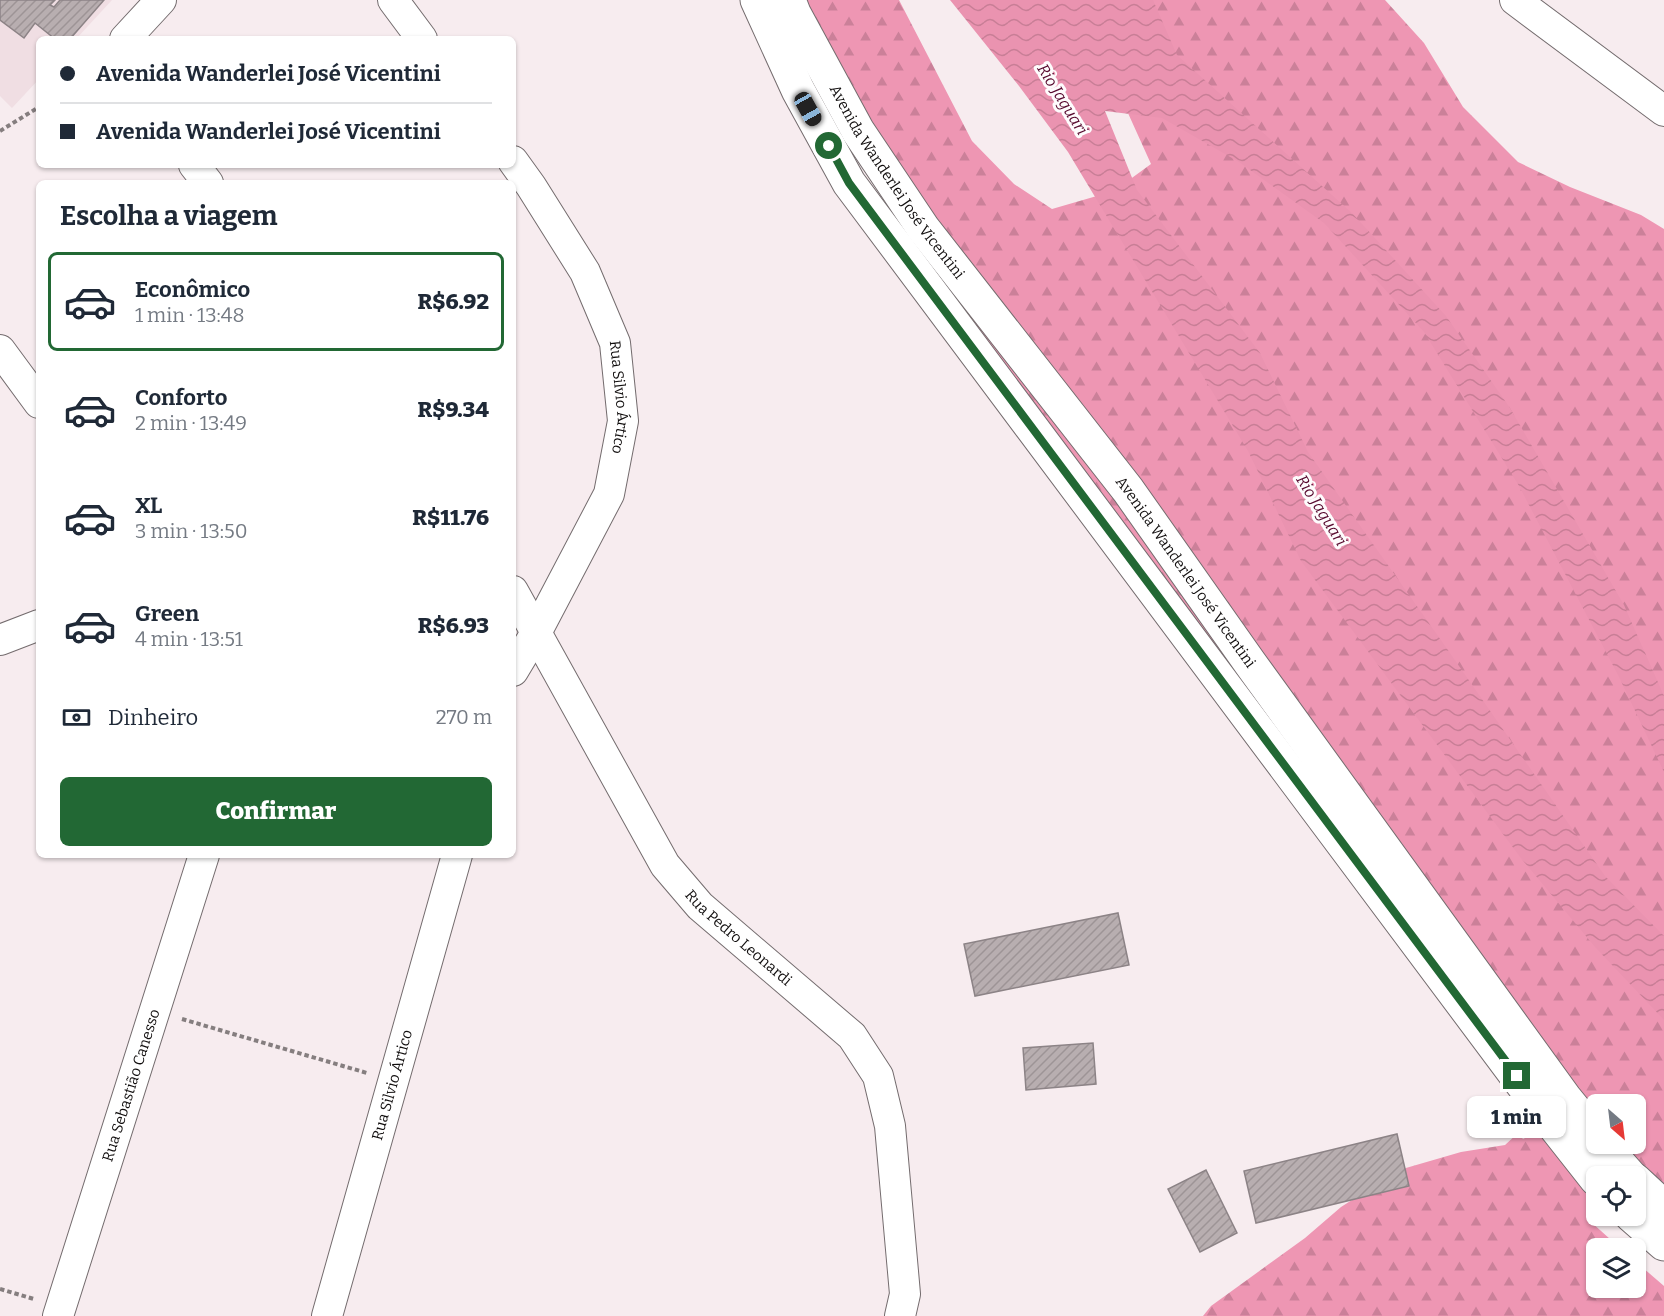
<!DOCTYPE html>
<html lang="pt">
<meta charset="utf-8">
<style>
body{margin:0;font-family:Bitter,serif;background:#f6f6f7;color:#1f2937;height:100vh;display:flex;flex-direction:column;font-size:22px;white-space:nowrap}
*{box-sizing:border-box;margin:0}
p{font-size:20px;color:#747a83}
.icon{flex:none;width:33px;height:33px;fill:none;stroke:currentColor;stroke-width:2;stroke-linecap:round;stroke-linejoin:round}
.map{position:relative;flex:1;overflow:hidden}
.side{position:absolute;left:36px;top:180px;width:480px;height:678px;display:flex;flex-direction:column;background:#fff;border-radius:9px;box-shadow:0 2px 4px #0004}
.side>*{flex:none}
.hud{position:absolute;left:36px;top:36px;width:480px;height:132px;border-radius:9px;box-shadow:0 2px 4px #0004;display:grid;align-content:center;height:132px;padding:0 24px;background:#fff}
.needle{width:39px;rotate:152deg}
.fabs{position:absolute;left:1586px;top:1094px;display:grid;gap:12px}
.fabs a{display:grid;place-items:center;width:60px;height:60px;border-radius:9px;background:#fff;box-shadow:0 2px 4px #0004;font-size:30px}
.end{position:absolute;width:27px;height:27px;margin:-14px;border:8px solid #226834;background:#fff;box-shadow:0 0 0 3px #fff}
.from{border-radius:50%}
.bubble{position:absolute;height:42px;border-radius:9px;background:#fff;box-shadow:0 2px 4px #0004;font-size:20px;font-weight:800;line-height:42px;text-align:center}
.car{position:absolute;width:18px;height:36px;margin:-18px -9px;border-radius:8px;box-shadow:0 0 4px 2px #0007;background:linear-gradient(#222 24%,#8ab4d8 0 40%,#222 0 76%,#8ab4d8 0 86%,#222 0)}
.hud b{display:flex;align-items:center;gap:21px;height:57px;font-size:22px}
.hud b+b{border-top:2px solid #e0e1e3}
.hud i{width:15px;height:15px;background:#1f2937}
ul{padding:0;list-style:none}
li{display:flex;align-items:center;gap:18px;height:99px;margin:0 12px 9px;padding:0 12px;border:3px solid transparent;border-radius:9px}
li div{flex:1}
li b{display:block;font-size:22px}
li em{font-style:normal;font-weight:800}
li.selected{border-color:#226834}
li>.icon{width:54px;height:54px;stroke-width:1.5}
h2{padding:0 24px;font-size:27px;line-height:72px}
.pay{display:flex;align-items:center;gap:15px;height:66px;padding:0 24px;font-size:22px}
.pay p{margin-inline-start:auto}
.cta{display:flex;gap:12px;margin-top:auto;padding:12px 24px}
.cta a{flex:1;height:69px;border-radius:9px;background:#226834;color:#fff;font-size:24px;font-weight:800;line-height:69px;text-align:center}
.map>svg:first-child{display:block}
.built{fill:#f0dee3}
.forest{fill:url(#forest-firs);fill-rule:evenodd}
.water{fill:url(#water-waves)}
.building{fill:url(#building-hatch);stroke:#8c8386;stroke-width:1.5}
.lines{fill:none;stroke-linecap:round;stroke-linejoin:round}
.minor-casing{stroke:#746c6e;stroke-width:32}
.major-casing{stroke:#746c6e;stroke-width:35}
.path{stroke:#857e7f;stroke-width:4;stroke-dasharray:4.5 3;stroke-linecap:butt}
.minor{stroke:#fff;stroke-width:30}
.major{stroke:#fff;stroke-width:33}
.route{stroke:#226834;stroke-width:8}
.labels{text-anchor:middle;stroke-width:6;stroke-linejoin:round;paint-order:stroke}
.street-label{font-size:15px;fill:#110e0e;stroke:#fefcfd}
.water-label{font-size:16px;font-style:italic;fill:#57092e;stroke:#fefcfd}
</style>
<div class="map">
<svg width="1664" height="1316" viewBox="0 0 1664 1316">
<defs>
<pattern id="forest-firs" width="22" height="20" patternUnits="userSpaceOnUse" patternTransform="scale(1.5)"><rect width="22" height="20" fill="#ee96b3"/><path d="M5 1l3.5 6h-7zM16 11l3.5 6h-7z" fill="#cb8099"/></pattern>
<pattern id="water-waves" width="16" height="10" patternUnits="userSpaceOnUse" patternTransform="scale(1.5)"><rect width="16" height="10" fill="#ea93b0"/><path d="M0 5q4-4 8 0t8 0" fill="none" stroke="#c87e96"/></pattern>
<pattern id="building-hatch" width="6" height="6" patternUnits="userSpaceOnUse" patternTransform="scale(1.5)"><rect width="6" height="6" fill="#b8aeb0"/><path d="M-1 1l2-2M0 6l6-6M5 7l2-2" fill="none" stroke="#9d9496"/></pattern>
</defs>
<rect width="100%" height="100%" fill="#f7ecef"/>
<path class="built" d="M 0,0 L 112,0 L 76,39 L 39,39 L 39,79 L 12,108 L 0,96 Z"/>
<path class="forest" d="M 802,0 L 899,0 L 972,141 L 1014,184 L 1052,209 L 1114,191 L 1151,164 L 1104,60 L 1073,0 L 1385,0 L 1424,43 L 1463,107 L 1518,162 L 1570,187 L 1641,215 L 1664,229 L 1664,1198 L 1635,1176 L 1596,1176 L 1596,1215 L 1599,1215 L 1591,1222 L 1620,1248 L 1596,1248 L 1596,1287 L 1635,1287 L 1635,1261 L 1664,1286 L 1664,1316 L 1203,1316 L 1211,1306 L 1305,1238 L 1341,1207 L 1399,1170 L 1461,1152 L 1505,1145 L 1518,1133 L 1523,1139 L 1565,1118 L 909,244 ZM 1596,1104 L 1635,1104 L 1635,1143 L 1596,1143 Z"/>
<path class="water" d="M 950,0 L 1153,0 L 1177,55 L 1353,214 L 1446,316 L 1510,408 L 1624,605 L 1664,696 L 1664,772 L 1619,677 L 1519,486 L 1424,332 L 1324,223 L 1239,162 L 1162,118 L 1105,111 L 1137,190 L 1260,353 L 1308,452 L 1443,643 L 1605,876 L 1664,936 L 1664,1020 L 1595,947 L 1520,857 L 1301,561 L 1248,451 L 1068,152 L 1019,86 Z"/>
<path class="building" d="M 0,0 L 55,0 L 50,5 L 54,7 L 60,0 L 104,0 L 70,39 L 55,39 L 35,23 L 24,38 L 0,20 Z
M 1118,913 L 1129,965 L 975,996 L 964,944 Z
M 1093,1043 L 1096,1084 L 1026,1090 L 1023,1048 Z
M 1397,1134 L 1409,1186 L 1256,1223 L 1244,1171 Z
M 1206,1170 L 1237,1233 L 1200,1252 L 1168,1189 Z"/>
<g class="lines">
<g class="minor-casing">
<g id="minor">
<path d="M 393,0 L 422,39"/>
<path d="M 1515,0 L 1664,111"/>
<path d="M 125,39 L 161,0"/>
<path id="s1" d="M 513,161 L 531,186 L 585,272 L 615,343 L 623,421 L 609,494 L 537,631 L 513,671"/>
<path d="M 194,165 L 208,183"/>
<path d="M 0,350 L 39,403"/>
<path id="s2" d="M 513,591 L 665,865 L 700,906 L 852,1036 L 878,1076 L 890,1126 L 905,1294 L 900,1316"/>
<path d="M 0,640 L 39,625"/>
<path id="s3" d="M 58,1316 L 204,855"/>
<path id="s4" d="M 327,1316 L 457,855"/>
</g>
</g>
<g class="major-casing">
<g id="major">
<path d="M 757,0 L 798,90 L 849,183 L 1544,1113 L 1596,1179"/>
<path id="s5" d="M 789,0 L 794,13 L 858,131 L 923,228 L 1128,490 L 1250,663 L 1565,1098 L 1596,1136"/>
<path d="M 1601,1143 L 1630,1176"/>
<path d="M 1635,1180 L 1664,1207"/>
<path d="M 1631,1215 L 1664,1244"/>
</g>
</g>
<path class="path" d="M 0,131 L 39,107
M 182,1019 L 367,1073
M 0,1289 L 34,1299"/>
<use href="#minor" class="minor"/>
<use href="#major" class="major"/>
</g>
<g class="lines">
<path class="route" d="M 829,146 L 849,183 L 1517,1076"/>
</g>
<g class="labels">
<g class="street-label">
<text dy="5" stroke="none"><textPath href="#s5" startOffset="212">Avenida Wanderlei José Vicentini</textPath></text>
<text dy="5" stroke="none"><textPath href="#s1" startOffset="264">Rua Silvio Ártico</textPath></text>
<text dy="5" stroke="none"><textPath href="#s5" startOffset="698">Avenida Wanderlei José Vicentini</textPath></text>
<text dy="5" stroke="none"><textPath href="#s2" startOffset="417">Rua Pedro Leonardi</textPath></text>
<text dy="5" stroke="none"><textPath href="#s3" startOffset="242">Rua Sebastião Canesso</textPath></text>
<text dy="5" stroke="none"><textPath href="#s4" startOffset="240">Rua Silvio Ártico</textPath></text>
</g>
<g class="water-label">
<text transform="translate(1063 99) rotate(58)" y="6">Rio Jaguari</text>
<text transform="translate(1322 510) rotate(58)" y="6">Rio Jaguari</text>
</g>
</g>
</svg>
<div class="fabs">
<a><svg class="needle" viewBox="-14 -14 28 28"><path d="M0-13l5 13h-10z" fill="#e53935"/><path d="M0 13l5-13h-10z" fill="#747a83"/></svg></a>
<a><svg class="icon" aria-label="locate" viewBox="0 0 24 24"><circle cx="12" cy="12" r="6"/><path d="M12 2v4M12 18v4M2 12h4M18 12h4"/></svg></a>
<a><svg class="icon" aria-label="layers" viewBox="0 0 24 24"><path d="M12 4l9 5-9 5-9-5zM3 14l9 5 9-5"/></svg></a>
</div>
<i class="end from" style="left:829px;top:146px"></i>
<i class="end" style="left:1517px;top:1076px"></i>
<div class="bubble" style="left:1467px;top:1096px;width:99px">1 min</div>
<i class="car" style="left:808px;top:109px;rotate:151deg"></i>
<div class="hud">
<b><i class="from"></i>Avenida Wanderlei José Vicentini</b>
<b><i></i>Avenida Wanderlei José Vicentini</b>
</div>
<section class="side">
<h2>Escolha a viagem</h2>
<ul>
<li class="selected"><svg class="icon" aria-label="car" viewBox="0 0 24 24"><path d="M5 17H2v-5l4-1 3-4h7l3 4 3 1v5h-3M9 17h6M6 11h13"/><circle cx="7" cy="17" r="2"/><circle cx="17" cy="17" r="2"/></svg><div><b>Econômico</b><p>1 min · 13:48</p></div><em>R$6.92</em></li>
<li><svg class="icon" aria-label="car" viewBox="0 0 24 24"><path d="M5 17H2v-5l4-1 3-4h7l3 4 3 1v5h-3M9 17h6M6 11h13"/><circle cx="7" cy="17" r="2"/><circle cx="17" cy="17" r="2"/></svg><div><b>Conforto</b><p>2 min · 13:49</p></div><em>R$9.34</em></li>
<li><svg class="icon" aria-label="car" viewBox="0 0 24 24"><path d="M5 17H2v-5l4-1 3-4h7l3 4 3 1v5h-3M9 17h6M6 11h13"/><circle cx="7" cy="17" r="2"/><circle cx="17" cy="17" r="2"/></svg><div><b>XL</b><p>3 min · 13:50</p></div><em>R$11.76</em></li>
<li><svg class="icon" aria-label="car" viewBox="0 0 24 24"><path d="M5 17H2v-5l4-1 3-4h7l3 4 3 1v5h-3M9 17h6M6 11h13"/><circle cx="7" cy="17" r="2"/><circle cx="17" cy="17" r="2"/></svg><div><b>Green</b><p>4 min · 13:51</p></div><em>R$6.93</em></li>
</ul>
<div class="pay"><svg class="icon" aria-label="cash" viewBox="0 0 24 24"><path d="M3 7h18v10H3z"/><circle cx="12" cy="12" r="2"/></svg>Dinheiro<p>270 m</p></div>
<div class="cta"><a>Confirmar</a></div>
</section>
</div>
